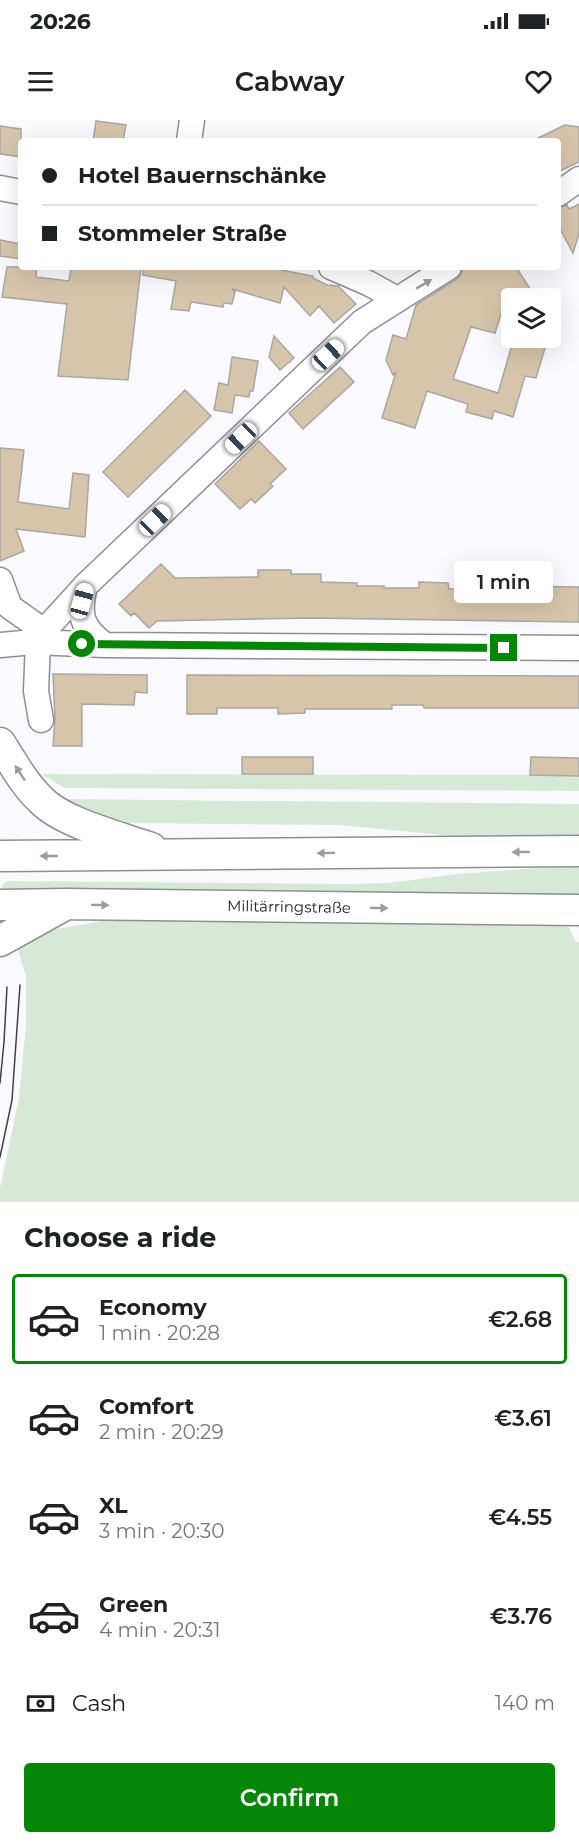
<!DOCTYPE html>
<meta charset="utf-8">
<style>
body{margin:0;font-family:Montserrat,sans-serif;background:#f6f6f6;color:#202124;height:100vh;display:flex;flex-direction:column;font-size:22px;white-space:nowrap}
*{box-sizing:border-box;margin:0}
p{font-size:20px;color:#757577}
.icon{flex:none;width:33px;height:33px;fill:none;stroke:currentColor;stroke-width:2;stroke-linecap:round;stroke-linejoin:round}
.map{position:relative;height:1082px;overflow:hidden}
.panel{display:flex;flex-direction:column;background:#fff;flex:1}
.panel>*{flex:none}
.hud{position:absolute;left:18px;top:18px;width:543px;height:132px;border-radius:6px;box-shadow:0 6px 24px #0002;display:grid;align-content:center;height:132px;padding:0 24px;background:#fff}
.controls{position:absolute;left:501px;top:168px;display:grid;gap:12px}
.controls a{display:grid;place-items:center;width:60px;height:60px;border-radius:6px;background:#fff;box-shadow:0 6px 24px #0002;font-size:30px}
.end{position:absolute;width:27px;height:27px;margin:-14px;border:8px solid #058607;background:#fff;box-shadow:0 0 0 3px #fff}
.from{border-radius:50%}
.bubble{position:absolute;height:42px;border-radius:6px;background:#fff;box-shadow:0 6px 24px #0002;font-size:20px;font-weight:600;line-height:42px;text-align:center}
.car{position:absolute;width:18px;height:36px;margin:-18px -9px;border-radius:8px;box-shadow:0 0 4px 2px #0007;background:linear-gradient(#fff 24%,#345 0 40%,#fff 0 76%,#345 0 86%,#fff 0)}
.hud b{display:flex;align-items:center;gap:21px;height:57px;font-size:22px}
.hud b+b{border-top:2px solid #e0e0e0}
.hud i{width:15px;height:15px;background:#202124}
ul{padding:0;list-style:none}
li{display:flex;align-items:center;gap:18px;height:90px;margin:0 12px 9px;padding:0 12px;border:3px solid transparent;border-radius:6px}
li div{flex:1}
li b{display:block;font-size:22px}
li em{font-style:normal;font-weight:600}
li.selected{border-color:#058607}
li>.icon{width:54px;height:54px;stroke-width:1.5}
h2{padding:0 24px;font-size:27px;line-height:72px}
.pay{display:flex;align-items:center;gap:15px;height:66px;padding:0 24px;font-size:22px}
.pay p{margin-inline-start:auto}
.button{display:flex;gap:12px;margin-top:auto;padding:12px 24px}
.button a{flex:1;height:69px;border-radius:6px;background:#058607;color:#fff;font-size:24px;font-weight:600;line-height:69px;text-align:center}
.status{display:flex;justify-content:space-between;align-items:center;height:42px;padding:0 30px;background:#fff;direction:ltr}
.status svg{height:16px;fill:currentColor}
header{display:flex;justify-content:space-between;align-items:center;height:78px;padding:0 24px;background:#fff;font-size:27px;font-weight:600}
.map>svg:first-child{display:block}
.green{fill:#d6e9d6}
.building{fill:#d7c5ab;stroke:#a9a6a2;stroke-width:1.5}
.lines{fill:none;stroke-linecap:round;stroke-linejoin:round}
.minor-casing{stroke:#8f8e92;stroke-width:27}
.major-casing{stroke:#8f8e92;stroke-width:33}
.minor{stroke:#fff;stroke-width:24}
.major{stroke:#fff;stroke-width:30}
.tram{stroke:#424245;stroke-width:1.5}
.oneway{fill:#9c9c9d}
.route{stroke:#058607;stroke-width:8}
.labels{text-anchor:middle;stroke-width:5;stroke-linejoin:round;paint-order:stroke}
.street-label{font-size:15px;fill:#232325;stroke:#fff}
</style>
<div class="status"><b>20:26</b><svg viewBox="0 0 49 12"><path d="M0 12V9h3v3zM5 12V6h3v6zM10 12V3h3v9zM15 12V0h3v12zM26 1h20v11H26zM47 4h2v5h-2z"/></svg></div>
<header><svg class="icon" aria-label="menu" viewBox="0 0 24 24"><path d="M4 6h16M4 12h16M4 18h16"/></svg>Cabway<svg class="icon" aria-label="heart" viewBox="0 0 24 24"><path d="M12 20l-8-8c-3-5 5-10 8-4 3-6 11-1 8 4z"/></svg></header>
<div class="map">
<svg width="579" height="1082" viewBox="0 0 579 1082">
<rect width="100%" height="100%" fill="#faf9fe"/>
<path class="green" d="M 41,654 L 579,655 L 579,671 L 65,668 Z
M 61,679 L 579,684 L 579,717 L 454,716 L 338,705 L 116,703 Z
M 579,745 L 579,777 L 4,772 L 1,769 L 3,764 L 7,761 L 350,764 L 388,763 L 457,754 Z
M 108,800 L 566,802 L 576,822 L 579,822 L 579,1082 L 0,1082 L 0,1068 L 19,978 L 26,904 L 26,856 L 17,827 L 57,809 Z"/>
<path class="building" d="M 96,1 L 126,5 L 123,21 L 93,21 Z
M 565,5 L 579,7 L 579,42 L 558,52 L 558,21 L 532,21 Z
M 0,6 L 21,9 L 21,37 L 0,34 Z
M 579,84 L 579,114 L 573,133 L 558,105 L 558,88 L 567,85 L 569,89 Z
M 0,120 L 21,124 L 21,139 L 0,136 Z
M 7,147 L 37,147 L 36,157 L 69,161 L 71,147 L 141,147 L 128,260 L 58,256 L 67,184 L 2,177 Z
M 143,147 L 265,147 L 313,156 L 313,158 L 327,165 L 338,166 L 356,184 L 334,203 L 319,186 L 310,196 L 284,167 L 280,183 L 232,169 L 235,172 L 232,184 L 224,183 L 223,187 L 191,182 L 189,191 L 171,189 L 176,161 L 143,155 Z
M 463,147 L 516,147 L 536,178 L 512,178 L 512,183 L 505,181 L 495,213 L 471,207 L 453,259 L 498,273 L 514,218 L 548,218 L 536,258 L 525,256 L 513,297 L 494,291 L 492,299 L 466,292 L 468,284 L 427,271 L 415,308 L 382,298 L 396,252 L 393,255 L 386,240 L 393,215 L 406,219 L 416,185 L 457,159 L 461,154 Z
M 274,216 L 294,238 L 280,250 L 269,237 Z
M 232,237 L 258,241 L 253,271 L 250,271 L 249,277 L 235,275 L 232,293 L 214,290 L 219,263 L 228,265 Z
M 340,247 L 354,262 L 303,309 L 289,293 Z
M 185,270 L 211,296 L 128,377 L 103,352 Z
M 259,321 L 286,349 L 270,364 L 273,366 L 255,383 L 251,379 L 240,389 L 215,364 Z
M 0,328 L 24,330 L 18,382 L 69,389 L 73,353 L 89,355 L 85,417 L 16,409 L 24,431 L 0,441 Z
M 161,444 L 175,458 L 258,457 L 258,450 L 291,450 L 291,454 L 321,454 L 321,462 L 357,463 L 357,466 L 384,466 L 384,468 L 419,468 L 419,462 L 448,463 L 449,469 L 513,468 L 513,466 L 579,467 L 579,502 L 312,498 L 157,501 L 149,508 L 134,493 L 131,496 L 119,484 Z
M 53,554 L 147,555 L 147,573 L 135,572 L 134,585 L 82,584 L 82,626 L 53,626 L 55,598 Z
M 187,555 L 579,556 L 579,588 L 424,588 L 423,585 L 392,585 L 392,589 L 305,589 L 305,593 L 278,594 L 278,588 L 217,588 L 217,594 L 187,594 Z
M 242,637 L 313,637 L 313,654 L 242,654 Z
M 531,637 L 579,638 L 579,656 L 530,655 Z"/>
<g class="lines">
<g class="minor-casing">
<path id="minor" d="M 189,21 L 192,0
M 0,68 L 21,72
M 558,74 L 579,59
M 331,147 L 368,163 L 397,179
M 0,460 L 10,487 L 44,511
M 85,466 C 78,494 81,508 105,525
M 34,522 L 85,466 L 362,202 L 449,147
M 38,522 L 36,571 L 41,600
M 0,525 L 34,522 L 105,525 L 579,528"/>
</g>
<g class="major-casing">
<path id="major" d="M 0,623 C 13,643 24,664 41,680 C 63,703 120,717 151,728
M 0,736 L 579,731
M 0,785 L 66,784 L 579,790
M 0,821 L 63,786"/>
</g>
<use href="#minor" class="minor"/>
<use href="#major" class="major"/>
<path class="tram" d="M 0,963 L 4,922 L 7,867
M 0,1037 L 12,980 L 20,865"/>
</g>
<defs><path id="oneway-solid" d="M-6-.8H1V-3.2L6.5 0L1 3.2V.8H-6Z" transform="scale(1.5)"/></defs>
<g class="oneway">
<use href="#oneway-solid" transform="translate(424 164) rotate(-31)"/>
<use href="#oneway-solid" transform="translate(20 653) rotate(-123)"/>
<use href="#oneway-solid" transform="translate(521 732) rotate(179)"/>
<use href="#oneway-solid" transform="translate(326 733) rotate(179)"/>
<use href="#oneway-solid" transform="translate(49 736) rotate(180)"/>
<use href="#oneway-solid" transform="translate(100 785) rotate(1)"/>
<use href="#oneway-solid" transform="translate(379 788) rotate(1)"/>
</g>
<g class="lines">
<path class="route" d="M 82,524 L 504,528"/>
</g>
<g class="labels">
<g class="street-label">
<text transform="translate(289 787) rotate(1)" y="5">Militärringstraße</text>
</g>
</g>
</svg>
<div class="controls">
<a><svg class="icon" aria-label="layers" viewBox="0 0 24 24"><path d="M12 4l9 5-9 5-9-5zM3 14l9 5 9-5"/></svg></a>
</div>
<i class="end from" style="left:82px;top:524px"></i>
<i class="end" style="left:504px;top:528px"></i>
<div class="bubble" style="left:454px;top:441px;width:99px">1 min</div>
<i class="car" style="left:328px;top:235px;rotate:47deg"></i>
<i class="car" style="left:241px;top:318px;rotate:226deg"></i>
<i class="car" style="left:155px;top:400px;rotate:46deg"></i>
<i class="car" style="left:82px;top:481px;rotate:15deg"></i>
<div class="hud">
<b><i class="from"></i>Hotel Bauernschänke</b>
<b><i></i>Stommeler Straße</b>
</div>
</div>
<section class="panel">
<h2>Choose a ride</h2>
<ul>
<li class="selected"><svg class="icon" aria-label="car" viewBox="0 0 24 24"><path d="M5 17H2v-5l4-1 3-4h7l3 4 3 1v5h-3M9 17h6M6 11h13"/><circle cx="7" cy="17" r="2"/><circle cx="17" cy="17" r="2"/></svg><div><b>Economy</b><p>1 min · 20:28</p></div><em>€2.68</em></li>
<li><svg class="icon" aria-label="car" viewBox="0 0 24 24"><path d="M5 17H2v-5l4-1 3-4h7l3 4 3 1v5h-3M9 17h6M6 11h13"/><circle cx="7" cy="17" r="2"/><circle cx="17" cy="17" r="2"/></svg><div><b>Comfort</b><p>2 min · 20:29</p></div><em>€3.61</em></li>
<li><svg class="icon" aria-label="car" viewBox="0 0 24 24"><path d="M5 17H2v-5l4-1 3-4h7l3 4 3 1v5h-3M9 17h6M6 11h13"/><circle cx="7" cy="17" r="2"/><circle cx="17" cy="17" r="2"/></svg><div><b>XL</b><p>3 min · 20:30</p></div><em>€4.55</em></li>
<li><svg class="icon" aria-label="car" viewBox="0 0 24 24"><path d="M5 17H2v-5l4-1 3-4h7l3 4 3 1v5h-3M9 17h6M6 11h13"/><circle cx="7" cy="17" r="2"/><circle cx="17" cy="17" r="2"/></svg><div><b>Green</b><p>4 min · 20:31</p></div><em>€3.76</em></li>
</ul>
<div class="pay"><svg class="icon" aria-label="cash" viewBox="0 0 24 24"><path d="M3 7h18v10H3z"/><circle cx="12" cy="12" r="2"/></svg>Cash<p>140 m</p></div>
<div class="button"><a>Confirm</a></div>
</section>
